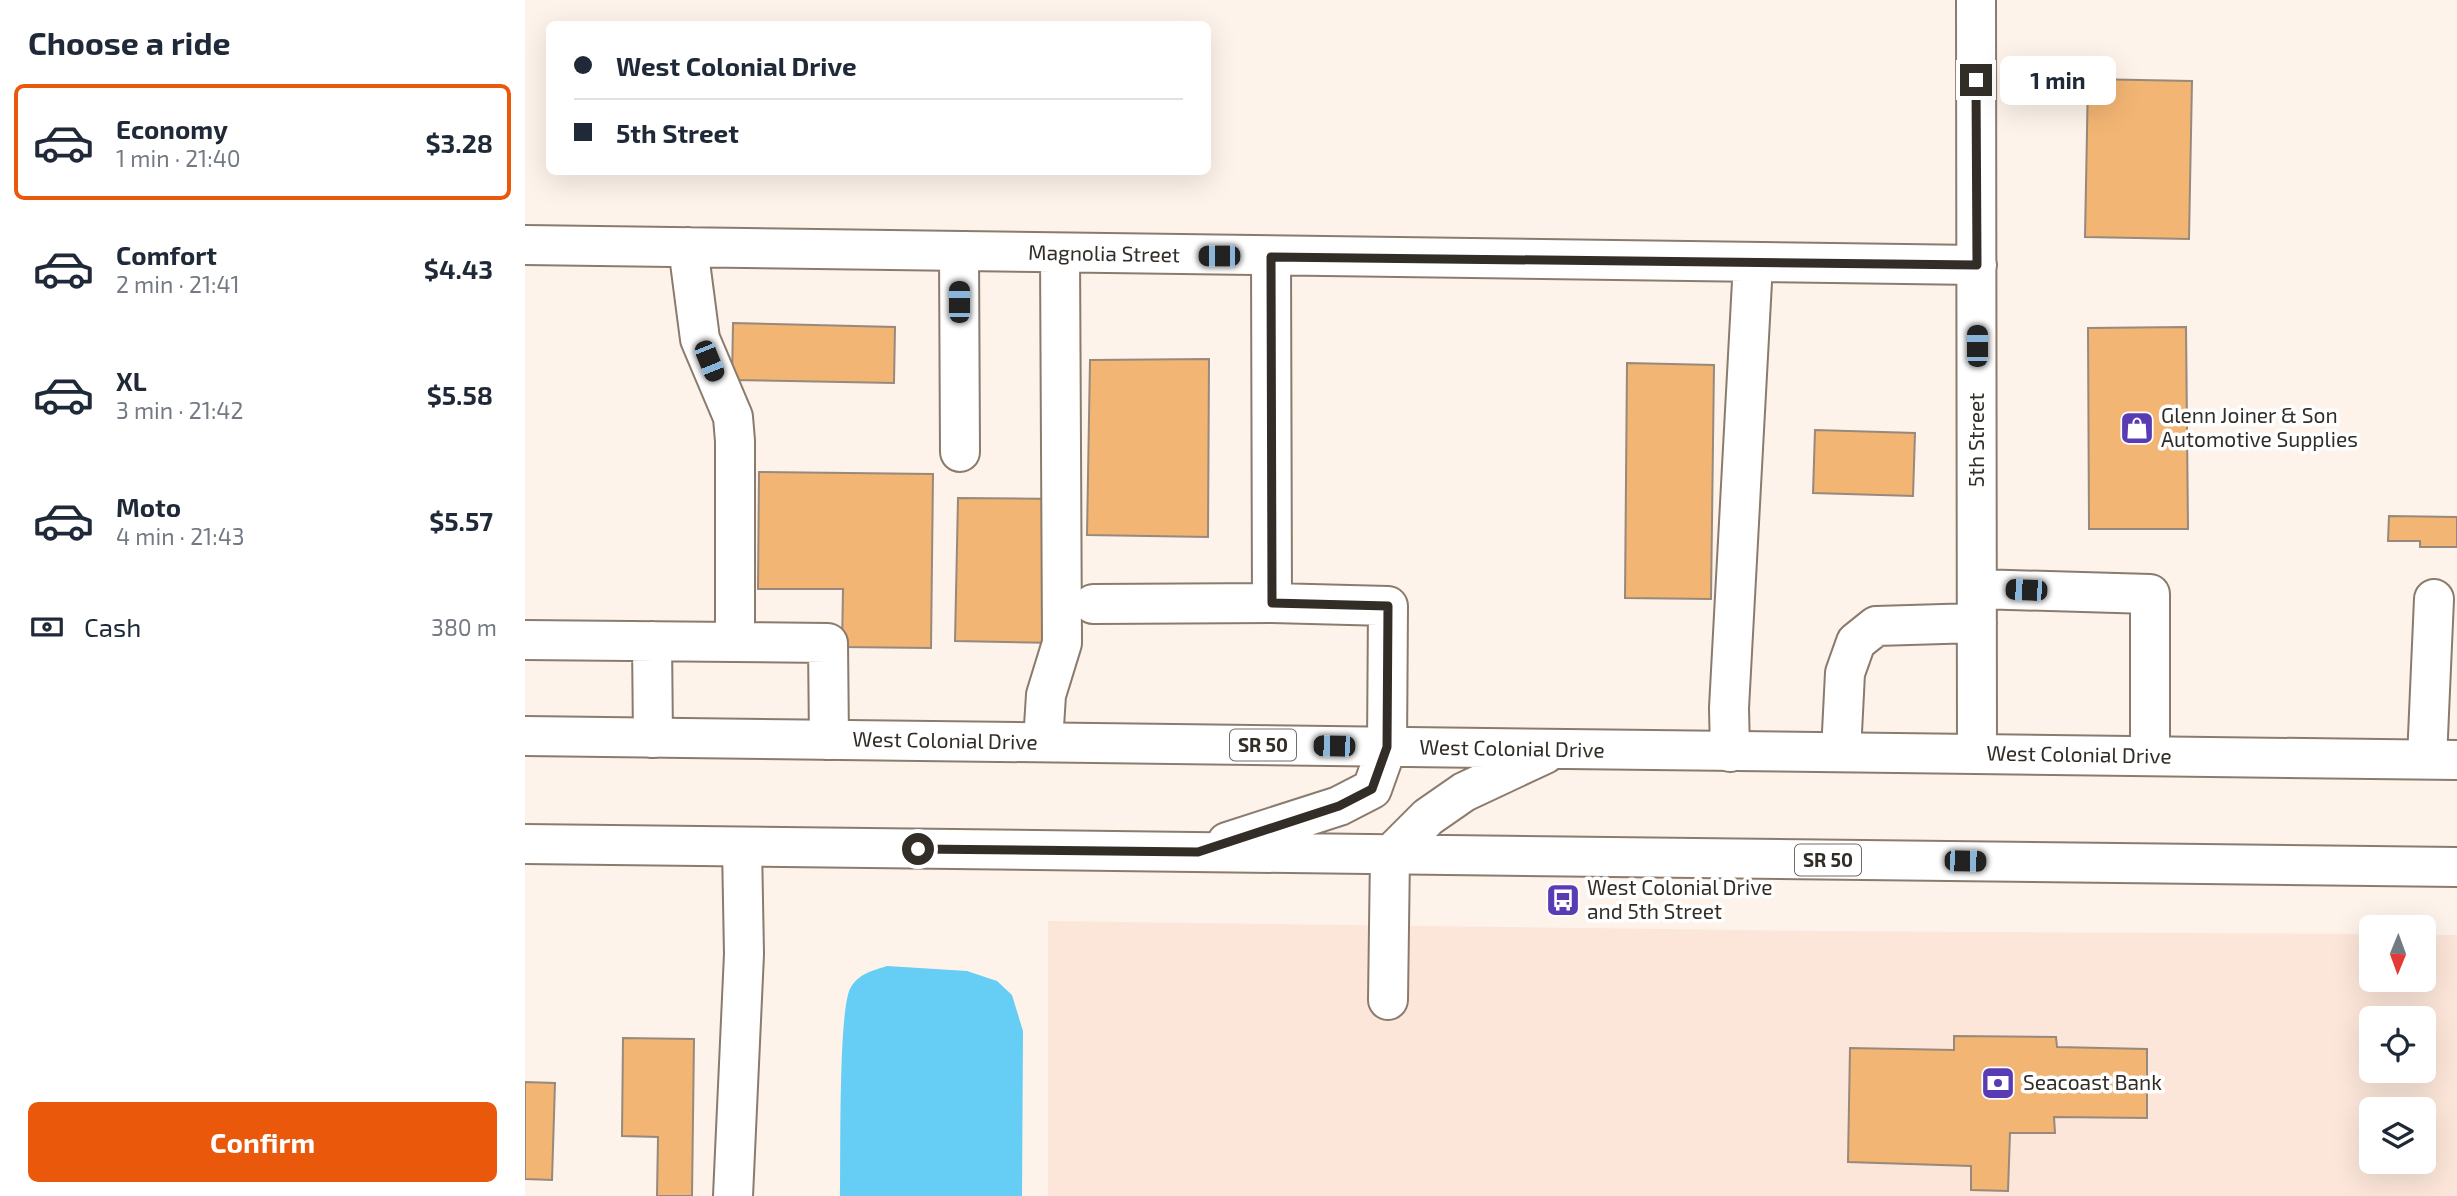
<!DOCTYPE html>
<meta charset="utf-8">
<style>
body{margin:0;font-family:"Exo 2",sans-serif;background:#f2f2f3;color:#1f2937;height:100vh;display:flex;flex-direction:column;font-size:26px;white-space:nowrap}
*{box-sizing:border-box;margin:0}
p{font-size:23px;color:#747a83}
.icon{flex:none;width:38px;height:38px;fill:none;stroke:currentColor;stroke-width:2;stroke-linecap:round;stroke-linejoin:round}
.map{position:relative;flex:1;overflow:hidden}
.sheet{display:flex;flex-direction:column;background:#fff;width:525px}
.sheet>*{flex:none}
.guide{position:absolute;left:21px;top:21px;width:665px;height:154px;border-radius:10px;box-shadow:0 7px 28px #0002;display:grid;align-content:center;height:154px;padding:0 28px;background:#fff}
.needle{width:46px;rotate:181deg}
.controls{position:absolute;left:1834px;top:915px;display:grid;gap:14px}
.controls a{display:grid;place-items:center;width:77px;height:77px;border-radius:10px;background:#fff;box-shadow:0 7px 28px #0002;font-size:35px}
.end{position:absolute;width:32px;height:32px;margin:-16px;border:9px solid #332d27;background:#fff;box-shadow:0 0 0 4px #fff}
.from{border-radius:50%}
.bubble{position:absolute;height:49px;border-radius:10px;background:#fff;box-shadow:0 7px 28px #0002;font-size:23px;font-weight:700;line-height:49px;text-align:center}
.car{position:absolute;width:21px;height:42px;margin:-21px -10px;border-radius:9px;box-shadow:0 0 5px 2px #0007;background:linear-gradient(#222 24%,#8ab4d8 0 40%,#222 0 76%,#8ab4d8 0 86%,#222 0)}
.guide b{display:flex;align-items:center;gap:24px;height:66px;font-size:26px}
.guide b+b{border-top:2px solid #e0e1e3}
.guide i{width:18px;height:18px;background:#1f2937}
ul{padding:0;list-style:none}
li{display:flex;align-items:center;gap:21px;height:116px;margin:0 14px 10px;padding:0 14px;border:4px solid transparent;border-radius:10px}
li div{flex:1}
li b{display:block;font-size:26px}
li em{font-style:normal;font-weight:700}
li.on{border-color:#ea580c}
li>.icon{width:63px;height:63px;stroke-width:1.5}
h2{padding:0 28px;font-size:32px;line-height:84px}
.pay{display:flex;align-items:center;gap:18px;height:77px;padding:0 28px;font-size:26px}
.pay p{margin-inline-start:auto}
.primary-button{display:flex;gap:14px;margin-top:auto;padding:14px 28px}
.primary-button a{flex:1;height:80px;border-radius:10px;background:#ea580c;color:#fff;font-size:28px;font-weight:700;line-height:80px;text-align:center}
main{display:flex;flex:1;min-height:0}
.map>svg:first-child{display:block}
.commercial{fill:#fce6d9;fill-rule:evenodd}
.water{fill:#66cdf4}
.building{fill:#f3b573;stroke:#97897b;stroke-width:2}
.lines{fill:none;stroke-linecap:round;stroke-linejoin:round}
.minor-casing{stroke:#8a7b6d;stroke-width:42}
.highway-casing{stroke:#8a7b6d;stroke-width:42}
.minor{stroke:#fff;stroke-width:38}
.highway{stroke:#fff;stroke-width:38}
.route{stroke:#332d27;stroke-width:9}
.labels{text-anchor:middle;stroke-width:7;stroke-linejoin:round;paint-order:stroke}
.shield{fill:#fff;stroke:#706c68;stroke-width:2}
.shield-label{font-size:19px;font-weight:bold;fill:#332d27}
.street-label{font-size:21px;fill:#332d27;stroke:#fff}
.poi-label{font-size:21px;fill:#332d27;stroke:#fff;text-anchor:start}
</style>
<main>
<section class="sheet">
<h2>Choose a ride</h2>
<ul>
<li class="on"><svg class="icon" aria-label="car" viewBox="0 0 24 24"><path d="M5 17H2v-5l4-1 3-4h7l3 4 3 1v5h-3M9 17h6M6 11h13"/><circle cx="7" cy="17" r="2"/><circle cx="17" cy="17" r="2"/></svg><div><b>Economy</b><p>1 min · 21:40</p></div><em>$3.28</em></li>
<li><svg class="icon" aria-label="car" viewBox="0 0 24 24"><path d="M5 17H2v-5l4-1 3-4h7l3 4 3 1v5h-3M9 17h6M6 11h13"/><circle cx="7" cy="17" r="2"/><circle cx="17" cy="17" r="2"/></svg><div><b>Comfort</b><p>2 min · 21:41</p></div><em>$4.43</em></li>
<li><svg class="icon" aria-label="car" viewBox="0 0 24 24"><path d="M5 17H2v-5l4-1 3-4h7l3 4 3 1v5h-3M9 17h6M6 11h13"/><circle cx="7" cy="17" r="2"/><circle cx="17" cy="17" r="2"/></svg><div><b>XL</b><p>3 min · 21:42</p></div><em>$5.58</em></li>
<li><svg class="icon" aria-label="car" viewBox="0 0 24 24"><path d="M5 17H2v-5l4-1 3-4h7l3 4 3 1v5h-3M9 17h6M6 11h13"/><circle cx="7" cy="17" r="2"/><circle cx="17" cy="17" r="2"/></svg><div><b>Moto</b><p>4 min · 21:43</p></div><em>$5.57</em></li>
</ul>
<div class="pay"><svg class="icon" aria-label="cash" viewBox="0 0 24 24"><path d="M3 7h18v10H3z"/><circle cx="12" cy="12" r="2"/></svg>Cash<p>380 m</p></div>
<div class="primary-button"><a>Confirm</a></div>
</section>
<div class="map">
<svg width="1932" height="1196" viewBox="0 0 1932 1196">
<rect width="100%" height="100%" fill="#fdf3ea"/>
<path class="commercial" d="M 523,921 L 1294,931 L 1846,934 L 1846,980 L 1899,980 L 1899,935 L 1932,935 L 1932,1196 L 523,1196 ZM 1846,1018 L 1899,1018 L 1899,1071 L 1846,1071 ZM 1846,1110 L 1899,1110 L 1899,1162 L 1846,1162 Z"/>
<path class="water" d="M 362,966 L 442,971 L 472,981 L 487,995 L 498,1031 L 497,1196 L 315,1196 C 316,1162 313,1006 326,987 C 335,973 347,971 362,966 Z"/>
<path class="building" d="M 1563,79 L 1667,81 L 1664,239 L 1560,237 Z
M 208,323 L 370,327 L 369,383 L 207,380 Z
M 1661,327 L 1663,529 L 1564,529 L 1563,328 Z
M 684,359 L 683,537 L 562,535 L 565,360 Z
M 1102,363 L 1189,365 L 1186,599 L 1100,598 Z
M 1290,430 L 1390,433 L 1388,496 L 1288,493 Z
M 234,472 L 408,474 L 406,648 L 317,647 L 318,589 L 233,589 Z
M 433,498 L 534,499 L 531,643 L 430,641 Z
M 1864,516 L 1932,517 L 1932,547 L 1895,547 L 1895,541 L 1863,541 Z
M 1429,1036 L 1531,1037 L 1532,1047 L 1622,1049 L 1622,1118 L 1529,1117 L 1530,1133 L 1485,1133 L 1483,1191 L 1446,1190 L 1446,1166 L 1323,1162 L 1325,1048 L 1429,1050 Z
M 98,1038 L 169,1039 L 167,1196 L 132,1196 L 133,1137 L 97,1136 Z
M 0,1082 L 30,1083 L 27,1180 L 0,1179 Z"/>
<g class="lines">
<g class="minor-casing">
<path id="minor" d="M 1451,0 L 1452,754
M 0,245 L 1452,265
M 434,252 L 435,452
M 746,257 L 747,603 L 863,606 L 862,747
M 1452,589 L 1625,594 L 1625,756
M 568,604 L 747,603
M 0,640 L 210,642 L 210,441 L 208,417 L 175,339 L 163,247
M 127,641 L 128,738
M 210,642 L 303,643 L 304,740
M 518,742 L 521,695 L 537,643 L 535,254
M 1205,752 L 1204,708 L 1228,263
M 1316,752 L 1320,673 L 1331,642 L 1351,626 L 1452,623
M 1902,759 L 1909,599
M 863,1000 L 865,855
M 208,1196 L 219,954 L 217,847"/>
</g>
<g class="highway-casing">
<path id="highway" d="M 0,736 L 1932,760
M 702,842 L 814,806 L 847,789 L 862,747
M 0,844 L 1932,867
M 865,855 L 903,817 L 939,792 L 1020,754"/>
</g>
<use href="#minor" class="minor"/>
<use href="#highway" class="highway"/>
</g>
<g class="lines">
<path class="route" d="M 393,849 L 673,852 L 814,806 L 847,789 L 862,747 L 863,606 L 747,603 L 746,257 L 1452,265 L 1451,80"/>
</g>
<defs>
<g id="shop-square" transform="scale(1.75)"><rect x="-9" y="-9" width="18" height="18" rx="4" fill="#593cb4" stroke="#fff"/><path d="M-5-2.5h2.3a2.7 3.5 0 0 1 5.4 0H5L5.5 6h-11ZM-1.5-2.5h3a1.5 2.3 0 0 0-3 0Z" fill="#fff"/></g>
<g id="bus-square" transform="scale(1.75)"><rect x="-9" y="-9" width="18" height="18" rx="4" fill="#593cb4" stroke="#fff"/><path d="M-5-6H5V4H4V6H2V4H-2V6H-4V4H-5ZM-3.5-4V0h7V-4ZM-3.5 1.2v1.5H-2V1.2ZM2 1.2v1.5H3.5V1.2Z" fill="#fff"/></g>
<g id="bank-square" transform="scale(1.75)"><rect x="-9" y="-9" width="18" height="18" rx="4" fill="#593cb4" stroke="#fff"/><path d="M-6-4H6V4H-6ZM0-2.3a2.3 2.3 0 1 0 0 4.6a2.3 2.3 0 1 0 0-4.6Z" fill="#fff"/></g>
</defs>
<g fill-rule="evenodd">
<use href="#shop-square" x="1612" y="428"/>
<use href="#bus-square" x="1038" y="900"/>
<use href="#bank-square" x="1473" y="1083"/>
</g>
<g class="labels">
<g class="shield">
<rect x="705" y="729.5" width="66" height="31" rx="5"/>
<rect x="1270" y="844.5" width="66" height="31" rx="5"/>
</g>
<g class="shield-label">
<text x="738" y="752">SR 50</text>
<text x="1303" y="867">SR 50</text>
</g>
<g class="street-label">
<text transform="translate(579 254) rotate(1)" y="7">Magnolia Street</text>
<text transform="translate(1452 440) rotate(-90)" y="7">5th Street</text>
<text transform="translate(420 741) rotate(1)" y="7">West Colonial Drive</text>
<text transform="translate(987 749) rotate(1)" y="7">West Colonial Drive</text>
<text transform="translate(1554 755) rotate(1)" y="7">West Colonial Drive</text>
</g>
<g class="poi-label">
<text x="1636" y="423">Glenn Joiner &amp; Son<tspan x="1636" dy="24">Automotive Supplies</tspan></text>
<text x="1062" y="895">West Colonial Drive<tspan x="1062" dy="24">and 5th Street</tspan></text>
<text x="1498" y="1090">Seacoast Bank</text>
</g>
</g>
</svg>
<div class="controls">
<a><svg class="needle" viewBox="-14 -14 28 28"><path d="M0-13l5 13h-10z" fill="#e53935"/><path d="M0 13l5-13h-10z" fill="#747a83"/></svg></a>
<a><svg class="icon" aria-label="locate" viewBox="0 0 24 24"><circle cx="12" cy="12" r="6"/><path d="M12 2v4M12 18v4M2 12h4M18 12h4"/></svg></a>
<a><svg class="icon" aria-label="layers" viewBox="0 0 24 24"><path d="M12 4l9 5-9 5-9-5zM3 14l9 5 9-5"/></svg></a>
</div>
<i class="end from" style="left:393px;top:849px"></i>
<i class="end" style="left:1451px;top:80px"></i>
<div class="bubble" style="left:1475px;top:56px;width:116px">1 min</div>
<i class="car" style="left:694px;top:256px;rotate:270deg"></i>
<i class="car" style="left:434px;top:302px;rotate:0deg"></i>
<i class="car" style="left:1452px;top:346px;rotate:0deg"></i>
<i class="car" style="left:184px;top:361px;rotate:158deg"></i>
<i class="car" style="left:1501px;top:590px;rotate:272deg"></i>
<i class="car" style="left:809px;top:746px;rotate:271deg"></i>
<i class="car" style="left:1440px;top:861px;rotate:91deg"></i>
<div class="guide">
<b><i class="from"></i>West Colonial Drive</b>
<b><i></i>5th Street</b>
</div>
</div>
</main>
